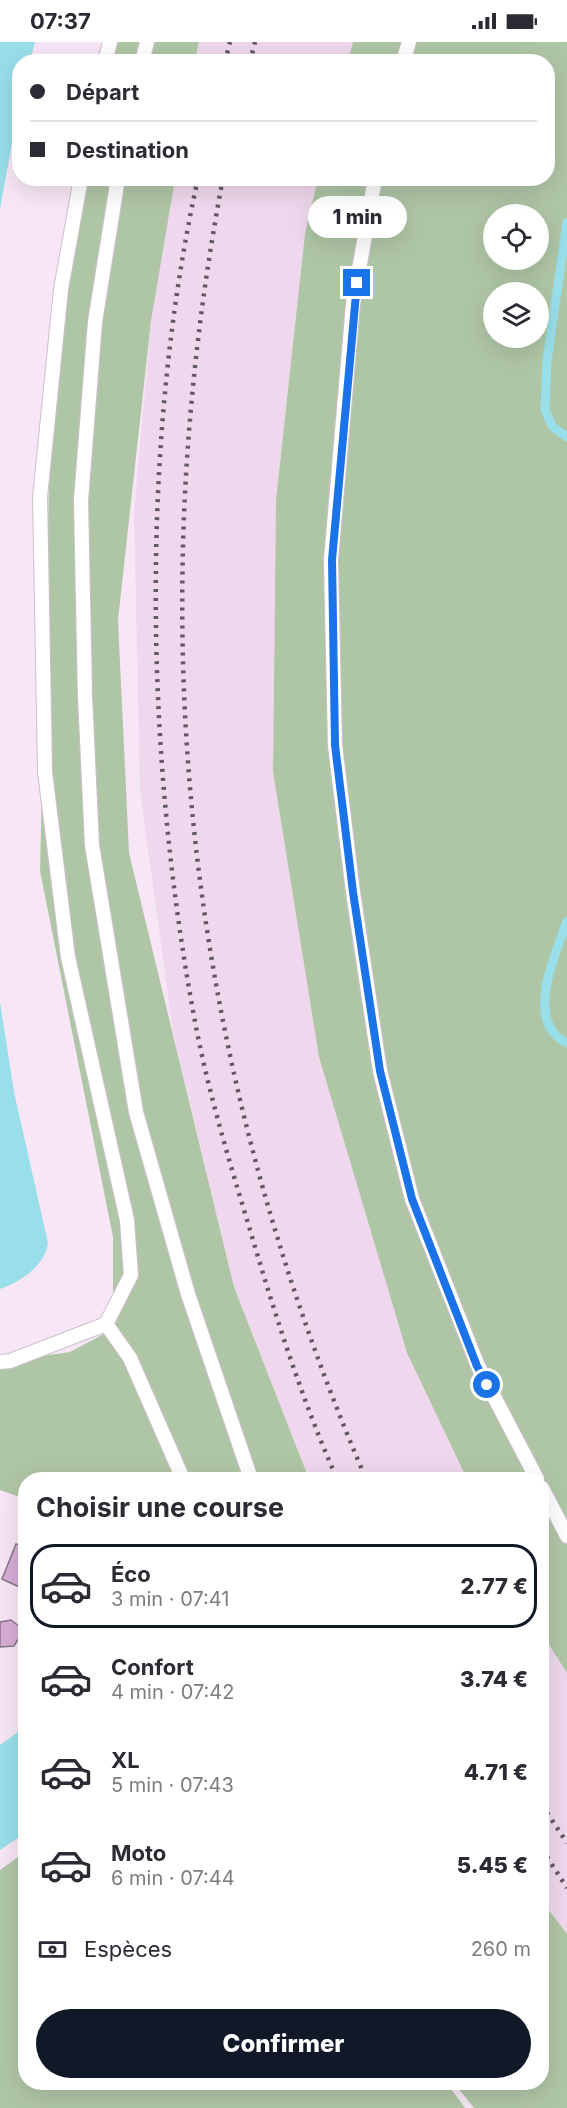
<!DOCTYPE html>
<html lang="fr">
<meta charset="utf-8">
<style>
body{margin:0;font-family:Inter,sans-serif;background:#f7f7f7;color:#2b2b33;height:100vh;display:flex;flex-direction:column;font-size:22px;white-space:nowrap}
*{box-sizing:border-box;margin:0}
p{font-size:20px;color:#7c7c81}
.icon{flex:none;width:33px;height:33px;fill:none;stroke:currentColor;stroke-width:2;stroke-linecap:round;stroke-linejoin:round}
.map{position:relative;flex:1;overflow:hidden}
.sheet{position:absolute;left:18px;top:1430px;width:531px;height:618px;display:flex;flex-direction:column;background:#fff;border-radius:24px;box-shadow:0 6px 24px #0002}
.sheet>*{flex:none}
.hud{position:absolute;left:12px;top:12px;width:543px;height:132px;border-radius:24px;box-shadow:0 6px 24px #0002;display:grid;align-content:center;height:132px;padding:0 18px;background:#fff}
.buttons{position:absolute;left:483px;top:162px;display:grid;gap:12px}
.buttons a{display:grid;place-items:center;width:66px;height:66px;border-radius:50%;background:#fff;box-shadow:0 6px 24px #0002;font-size:30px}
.end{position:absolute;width:27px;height:27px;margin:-14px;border:8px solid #1a73e8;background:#fff;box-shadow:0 0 0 3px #fff}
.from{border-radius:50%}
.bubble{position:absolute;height:42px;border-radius:21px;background:#fff;box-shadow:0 6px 24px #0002;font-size:20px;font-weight:800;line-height:42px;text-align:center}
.hud b{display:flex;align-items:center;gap:21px;height:57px;font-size:22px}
.hud b+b{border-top:2px solid #e1e1e2}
.hud i{width:15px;height:15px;background:#2b2b33}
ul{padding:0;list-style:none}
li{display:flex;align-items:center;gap:18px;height:84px;margin:0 12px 9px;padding:0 6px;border:3px solid transparent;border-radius:24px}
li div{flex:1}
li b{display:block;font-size:22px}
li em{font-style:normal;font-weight:800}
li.on{border-color:#111827}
li>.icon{width:54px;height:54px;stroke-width:1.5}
h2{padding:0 18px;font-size:27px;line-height:72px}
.pay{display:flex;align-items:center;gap:15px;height:66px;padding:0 18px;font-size:22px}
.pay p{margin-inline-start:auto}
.cta{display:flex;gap:12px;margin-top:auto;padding:12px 18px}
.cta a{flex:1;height:69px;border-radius:36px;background:#111827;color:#fff;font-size:24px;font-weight:800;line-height:69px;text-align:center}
.status{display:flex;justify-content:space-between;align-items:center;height:42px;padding:0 30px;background:#fff;direction:ltr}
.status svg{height:16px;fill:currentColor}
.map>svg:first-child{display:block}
.built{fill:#efd8ed}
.green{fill:#afc6a6;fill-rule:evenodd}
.water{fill:#98dfea}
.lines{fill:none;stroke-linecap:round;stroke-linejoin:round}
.stream{stroke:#98dfea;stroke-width:9}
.building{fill:#d7add6;stroke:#857785;stroke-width:1.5}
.lane-casing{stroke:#cfbfcd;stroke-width:16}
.lane{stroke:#fff;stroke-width:14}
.rail{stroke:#625962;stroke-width:4.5;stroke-dasharray:3 6;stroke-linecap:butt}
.route{stroke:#1a73e8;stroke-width:8}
</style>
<div class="status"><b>07:37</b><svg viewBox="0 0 49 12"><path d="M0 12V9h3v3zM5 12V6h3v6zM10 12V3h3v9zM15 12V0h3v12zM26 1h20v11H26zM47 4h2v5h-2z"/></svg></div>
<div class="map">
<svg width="567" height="2066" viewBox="0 0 567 2066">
<rect width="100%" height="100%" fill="#f7e7f6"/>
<path class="built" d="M 199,0 L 353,0 L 348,19 L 195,20 Z
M 171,137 L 318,137 L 305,191 L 276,458 L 273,730 L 319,1015 L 407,1311 L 467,1437 L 309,1437 L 234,1245 L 173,990 L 140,749 L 134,469 L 159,192 Z
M 542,1592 L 567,1631 L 567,1892 L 542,1859 Z"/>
<path class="green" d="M 113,0 L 199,0 L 195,19 L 109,20 Z
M 353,0 L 567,0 L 567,1631 L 542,1592 L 542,1437 L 467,1437 L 407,1311 L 319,1015 L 273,730 L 276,458 L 305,191 L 318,137 L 548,136 L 548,20 L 348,19 ZM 494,172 L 538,172 L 538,218 L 494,218 ZM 494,250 L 538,250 L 538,296 L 494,296 Z
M 84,137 L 175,137 L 151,279 L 118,578 L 129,811 L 234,1245 L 309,1437 L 26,1437 L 25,1457 L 0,1448 L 0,1320 L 70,1310 L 113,1287 L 113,1195 L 40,829 L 51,356 Z
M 25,1810 L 26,2040 L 446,2040 L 465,2066 L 0,2066 L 0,1828 Z
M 542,1859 L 567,1892 L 567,2066 L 474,2066 L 453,2040 L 542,2040 Z"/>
<path class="water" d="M 0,0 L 35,0 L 30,19 L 20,20 L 19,62 L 0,167 Z
M 0,960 L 14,1050 L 48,1201 C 45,1224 20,1240 0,1247 Z
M 25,1685 L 25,1791 L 0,1808 L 0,1703 Z"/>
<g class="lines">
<path class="stream" d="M 567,180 L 547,319 L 545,367 L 552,384 L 567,395
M 567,879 C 556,912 523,980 567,1001"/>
</g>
<path class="building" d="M 16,1502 L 26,1505 L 26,1548 L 2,1537 Z
M 11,1578 L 20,1585 L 19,1596 L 14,1604 L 0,1605 L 0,1580 Z"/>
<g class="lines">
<g class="lane-casing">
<path id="lane" d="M 105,20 L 110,0
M 142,20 L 147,0
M 403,20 L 409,0
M 81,136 L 61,247 L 40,455 L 45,730 L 68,915 L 127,1178 L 131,1233 L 106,1282
M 118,136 L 95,280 L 81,458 L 85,654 L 92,803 L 136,1070 L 188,1252 L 251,1437
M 375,136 L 353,262 L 331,518 L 335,703 L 353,850 L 380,1029 L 412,1157 L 478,1324 L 537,1437
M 0,1320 L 10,1319 L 106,1282 L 130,1316 L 183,1437
M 542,1446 L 567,1494"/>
</g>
<use href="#lane" class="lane"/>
<path class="rail" d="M 225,20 L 230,0
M 250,20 L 255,0
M 198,136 C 139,404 145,717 196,985 C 210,1057 232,1128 253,1198 C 277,1279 303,1360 337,1437
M 223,136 C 138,585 186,1018 366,1437
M 542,1763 L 567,1801
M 542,1807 L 567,1846"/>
</g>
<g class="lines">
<path class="route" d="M 357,241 L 332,518 L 335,703 L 353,850 L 380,1029 L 412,1157 L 477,1324 L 487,1343"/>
</g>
</svg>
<div class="buttons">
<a><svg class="icon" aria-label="locate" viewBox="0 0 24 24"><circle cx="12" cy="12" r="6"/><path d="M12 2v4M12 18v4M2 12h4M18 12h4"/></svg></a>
<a><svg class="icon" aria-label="layers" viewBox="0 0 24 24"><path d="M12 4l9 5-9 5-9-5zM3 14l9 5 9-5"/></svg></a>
</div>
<i class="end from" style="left:487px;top:1343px"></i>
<i class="end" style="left:357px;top:241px"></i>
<div class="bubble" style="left:308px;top:154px;width:99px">1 min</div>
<div class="hud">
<b><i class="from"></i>Départ</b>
<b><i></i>Destination</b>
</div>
<section class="sheet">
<h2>Choisir une course</h2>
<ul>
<li class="on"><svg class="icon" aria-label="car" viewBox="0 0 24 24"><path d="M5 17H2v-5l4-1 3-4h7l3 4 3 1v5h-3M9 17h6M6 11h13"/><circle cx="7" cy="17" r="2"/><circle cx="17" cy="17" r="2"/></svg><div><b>Éco</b><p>3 min · 07:41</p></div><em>2.77 €</em></li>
<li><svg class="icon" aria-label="car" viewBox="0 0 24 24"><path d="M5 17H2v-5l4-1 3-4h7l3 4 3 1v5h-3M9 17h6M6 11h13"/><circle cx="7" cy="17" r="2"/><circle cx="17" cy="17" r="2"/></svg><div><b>Confort</b><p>4 min · 07:42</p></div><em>3.74 €</em></li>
<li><svg class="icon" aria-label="car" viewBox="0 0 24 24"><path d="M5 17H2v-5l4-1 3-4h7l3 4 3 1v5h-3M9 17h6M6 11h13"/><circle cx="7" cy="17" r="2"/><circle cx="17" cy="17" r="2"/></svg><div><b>XL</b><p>5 min · 07:43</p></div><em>4.71 €</em></li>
<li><svg class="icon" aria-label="car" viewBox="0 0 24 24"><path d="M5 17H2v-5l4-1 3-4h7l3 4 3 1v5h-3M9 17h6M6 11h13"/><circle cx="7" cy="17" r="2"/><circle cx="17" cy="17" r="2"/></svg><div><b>Moto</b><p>6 min · 07:44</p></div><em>5.45 €</em></li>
</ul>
<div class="pay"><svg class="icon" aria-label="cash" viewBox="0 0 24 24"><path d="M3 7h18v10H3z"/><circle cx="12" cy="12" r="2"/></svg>Espèces<p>260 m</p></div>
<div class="cta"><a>Confirmer</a></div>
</section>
</div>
